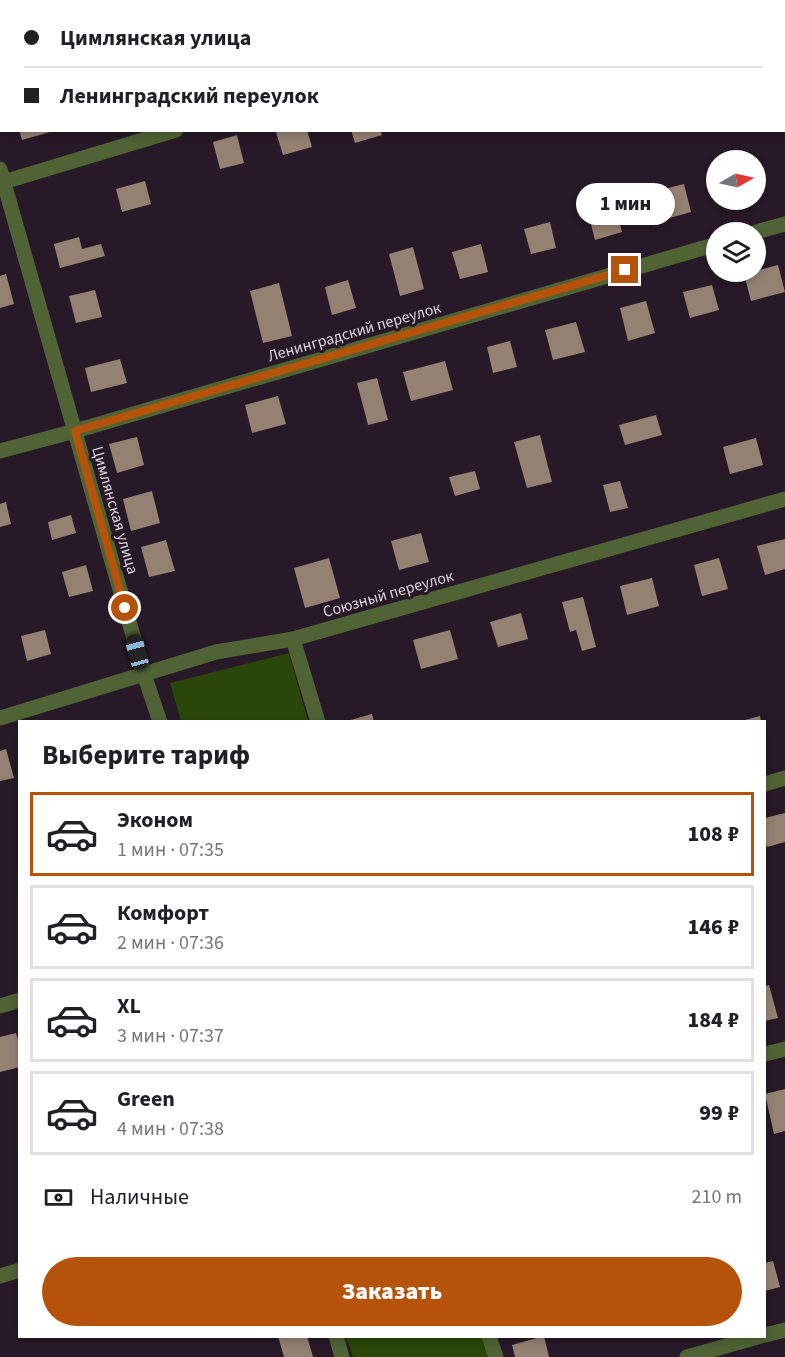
<!DOCTYPE html>
<html lang="ru">
<meta charset="utf-8">
<style>
body{margin:0;font-family:"Source Sans 3",sans-serif;background:#f6f6f6;color:#202124;height:100vh;display:flex;flex-direction:column;font-size:22px;white-space:nowrap}
*{box-sizing:border-box;margin:0}
p{font-size:20px;color:#757577}
.icon{flex:none;width:33px;height:33px;fill:none;stroke:currentColor;stroke-width:2;stroke-linecap:round;stroke-linejoin:round}
.map{position:relative;flex:1;overflow:hidden}
.side{position:absolute;left:18px;top:720px;width:748px;height:618px;display:flex;flex-direction:column;background:#fff;border-radius:0px;box-shadow:0 3px 9px #0003}
.side>*{flex:none}
.banner{position:absolute;left:0px;top:0px;width:786px;height:132px;box-shadow:0 3px 9px #0003;display:grid;align-content:center;height:132px;padding:0 24px;background:#fff}
.needle{width:39px;rotate:81deg}
.fabs{position:absolute;left:706px;top:150px;display:grid;gap:12px}
.fabs a{display:grid;place-items:center;width:60px;height:60px;border-radius:50%;background:#fff;box-shadow:0 3px 9px #0003;font-size:30px}
.end{position:absolute;width:27px;height:27px;margin:-14px;border:8px solid #b45309;background:#fff;box-shadow:0 0 0 3px #fff}
.from{border-radius:50%}
.bubble{position:absolute;height:42px;border-radius:21px;background:#fff;box-shadow:0 3px 9px #0003;font-size:20px;font-weight:800;line-height:42px;text-align:center}
.car{position:absolute;width:18px;height:36px;margin:-18px -9px;border-radius:8px;box-shadow:0 0 4px 2px #0007;background:linear-gradient(#222 24%,#8ab4d8 0 40%,#222 0 76%,#8ab4d8 0 86%,#222 0)}
.banner b{display:flex;align-items:center;gap:21px;height:57px;font-size:22px}
.banner b+b{border-top:2px solid #e0e0e0}
.banner i{width:15px;height:15px;background:#202124}
ul{padding:0;list-style:none}
li{display:flex;align-items:center;gap:18px;height:84px;margin:0 12px 9px;padding:0 12px;border:3px solid #e0e0e0;border-radius:0px}
li div{flex:1}
li b{display:block;font-size:22px}
li em{font-style:normal;font-weight:800}
li.selected{border-color:#b45309}
li>.icon{width:54px;height:54px;stroke-width:1.5}
h2{padding:0 24px;font-size:27px;line-height:72px}
.pay{display:flex;align-items:center;gap:15px;height:66px;padding:0 24px;font-size:22px}
.pay p{margin-inline-start:auto}
.cta{display:flex;gap:12px;margin-top:auto;padding:12px 24px}
.cta a{flex:1;height:69px;border-radius:36px;background:#b45309;color:#fff;font-size:24px;font-weight:800;line-height:69px;text-align:center}
.map>svg:first-child{display:block}
.green{fill:#2a4709}
.building{fill:#958172}
.lines{fill:none;stroke-linecap:round;stroke-linejoin:round}
.minor{stroke:#4f6335;stroke-width:15}
.route{stroke:#b45309;stroke-width:8}
.labels{text-anchor:middle;stroke-width:6;stroke-linejoin:round;paint-order:stroke}
.street-label{font-size:16px;fill:#ddd4dd;stroke:#271927}
</style>
<div class="map">
<svg width="785" height="1357" viewBox="0 0 785 1357">
<rect width="100%" height="100%" fill="#271927"/>
<path class="green" d="M 289,653 L 308,721 L 181,721 L 170,683 Z
M 346,1337 L 483,1337 L 490,1357 L 353,1357 Z"/>
<path class="building" d="M 19,130 L 50,130 L 50,132 L 22,140 Z
M 281,130 L 307,130 L 312,147 L 283,155 L 276,132 Z
M 351,130 L 380,130 L 382,135 L 355,143 Z
M 237,135 L 244,163 L 220,169 L 213,142 Z
M 145,181 L 151,204 L 122,212 L 116,189 Z
M 684,184 L 691,212 L 659,221 L 652,192 Z
M 614,202 L 622,232 L 595,240 L 587,209 Z
M 550,222 L 556,248 L 531,254 L 524,229 Z
M 79,237 L 82,249 L 101,244 L 105,256 L 60,268 L 54,244 Z
M 481,244 L 488,272 L 460,279 L 452,252 Z
M 413,247 L 424,289 L 400,296 L 389,254 Z
M 778,265 L 785,292 L 751,301 L 744,274 Z
M 6,274 L 14,304 L 0,308 L 0,276 Z
M 348,280 L 356,308 L 332,315 L 325,287 Z
M 279,283 L 292,336 L 263,343 L 250,291 Z
M 712,285 L 719,310 L 690,318 L 683,292 Z
M 95,290 L 102,317 L 76,323 L 69,296 Z
M 646,301 L 655,333 L 628,341 L 620,308 Z
M 576,322 L 585,352 L 553,360 L 545,330 Z
M 510,341 L 517,367 L 493,373 L 487,347 Z
M 120,359 L 127,383 L 91,392 L 85,368 Z
M 445,361 L 453,390 L 411,401 L 403,372 Z
M 377,378 L 388,420 L 368,425 L 357,383 Z
M 278,396 L 286,424 L 252,433 L 245,405 Z
M 656,415 L 662,435 L 625,445 L 619,425 Z
M 540,435 L 552,482 L 527,488 L 514,442 Z
M 137,437 L 144,465 L 117,473 L 109,444 Z
M 756,438 L 763,465 L 730,474 L 723,447 Z
M 475,471 L 480,489 L 455,496 L 449,477 Z
M 620,481 L 628,508 L 610,512 L 603,485 Z
M 152,491 L 160,523 L 131,531 L 123,499 Z
M 6,502 L 11,524 L 0,527 L 0,504 Z
M 71,515 L 76,533 L 52,540 L 48,522 Z
M 421,533 L 429,562 L 399,570 L 391,541 Z
M 785,539 L 785,569 L 765,575 L 757,546 Z
M 166,540 L 175,571 L 149,577 L 141,547 Z
M 329,558 L 340,598 L 305,608 L 294,568 Z
M 719,558 L 728,589 L 702,596 L 694,565 Z
M 86,565 L 93,591 L 69,597 L 62,572 Z
M 652,578 L 659,606 L 627,615 L 620,586 Z
M 583,597 L 596,647 L 582,651 L 576,630 L 570,632 L 562,602 Z
M 521,613 L 528,639 L 498,647 L 490,622 Z
M 45,630 L 51,654 L 27,661 L 21,636 Z
M 450,630 L 458,659 L 421,669 L 413,640 Z
M 372,714 L 374,722 L 347,722 L 347,721 Z
M 760,716 L 761,722 L 741,722 L 741,721 Z
M 6,749 L 14,778 L 0,781 L 0,751 Z
M 785,813 L 785,842 L 767,847 L 765,841 L 765,818 Z
M 769,985 L 778,1018 L 765,1021 L 765,986 Z
M 16,1033 L 20,1045 L 20,1067 L 0,1072 L 0,1037 Z
M 785,1089 L 785,1131 L 774,1134 L 765,1094 Z
M 773,1261 L 780,1287 L 765,1291 L 765,1263 Z
M 278,1336 L 307,1336 L 313,1357 L 284,1357 Z
M 544,1336 L 549,1357 L 515,1357 L 512,1345 Z"/>
<g class="lines">
<path class="minor" d="M 606,2 L 611,0
M 0,169 L 144,674 L 160,722
M 0,183 L 176,130
M 756,232 L 785,224
M 0,451 L 75,431 L 717,244
M 293,639 L 318,722
M 0,718 L 216,652 L 293,639 L 785,499
M 765,784 L 785,778
M 0,1006 L 20,1000
M 765,1054 L 785,1049
M 0,1276 L 20,1270
M 765,1335 L 785,1330
M 336,1336 L 342,1357
M 489,1336 L 496,1357
M 687,1357 L 761,1336"/>
</g>
<g class="lines">
<path class="route" d="M 125,608 L 75,431 L 625,270"/>
</g>
<g class="labels">
<g class="street-label">
<text transform="translate(354 331) rotate(-16)" y="6">Ленинградский переулок</text>
<text transform="translate(116 510) rotate(74)" y="6">Цимлянская улица</text>
<text transform="translate(388 593) rotate(-16)" y="6">Союзный переулок</text>
</g>
</g>
</svg>
<div class="fabs">
<a><svg class="needle" viewBox="-14 -14 28 28"><path d="M0-13l5 13h-10z" fill="#e53935"/><path d="M0 13l5-13h-10z" fill="#757577"/></svg></a>
<a><svg class="icon" aria-label="layers" viewBox="0 0 24 24"><path d="M12 4l9 5-9 5-9-5zM3 14l9 5 9-5"/></svg></a>
</div>
<i class="end from" style="left:125px;top:608px"></i>
<i class="end" style="left:625px;top:270px"></i>
<div class="bubble" style="left:576px;top:183px;width:99px">1 мин</div>
<i class="car" style="left:137px;top:652px;rotate:345deg"></i>
<div class="banner">
<b><i class="from"></i>Цимлянская улица</b>
<b><i></i>Ленинградский переулок</b>
</div>
<section class="side">
<h2>Выберите тариф</h2>
<ul>
<li class="selected"><svg class="icon" aria-label="car" viewBox="0 0 24 24"><path d="M5 17H2v-5l4-1 3-4h7l3 4 3 1v5h-3M9 17h6M6 11h13"/><circle cx="7" cy="17" r="2"/><circle cx="17" cy="17" r="2"/></svg><div><b>Эконом</b><p>1 мин · 07:35</p></div><em>108 ₽</em></li>
<li><svg class="icon" aria-label="car" viewBox="0 0 24 24"><path d="M5 17H2v-5l4-1 3-4h7l3 4 3 1v5h-3M9 17h6M6 11h13"/><circle cx="7" cy="17" r="2"/><circle cx="17" cy="17" r="2"/></svg><div><b>Комфорт</b><p>2 мин · 07:36</p></div><em>146 ₽</em></li>
<li><svg class="icon" aria-label="car" viewBox="0 0 24 24"><path d="M5 17H2v-5l4-1 3-4h7l3 4 3 1v5h-3M9 17h6M6 11h13"/><circle cx="7" cy="17" r="2"/><circle cx="17" cy="17" r="2"/></svg><div><b>XL</b><p>3 мин · 07:37</p></div><em>184 ₽</em></li>
<li><svg class="icon" aria-label="car" viewBox="0 0 24 24"><path d="M5 17H2v-5l4-1 3-4h7l3 4 3 1v5h-3M9 17h6M6 11h13"/><circle cx="7" cy="17" r="2"/><circle cx="17" cy="17" r="2"/></svg><div><b>Green</b><p>4 мин · 07:38</p></div><em>99 ₽</em></li>
</ul>
<div class="pay"><svg class="icon" aria-label="cash" viewBox="0 0 24 24"><path d="M3 7h18v10H3z"/><circle cx="12" cy="12" r="2"/></svg>Наличные<p>210 m</p></div>
<div class="cta"><a>Заказать</a></div>
</section>
</div>
